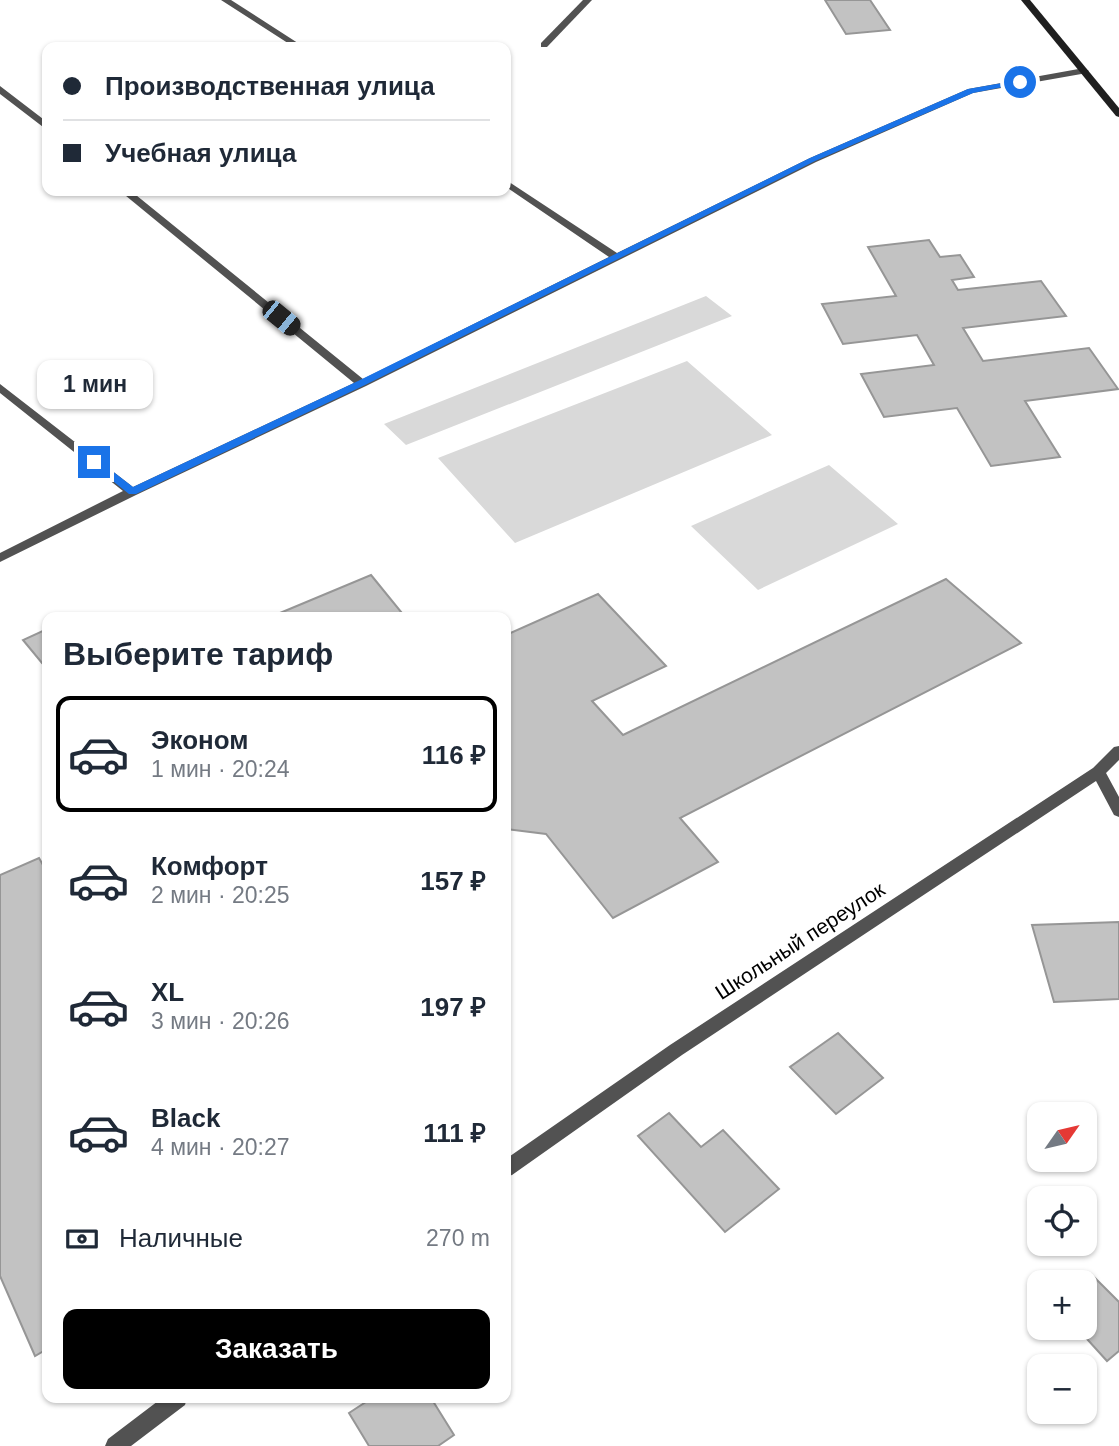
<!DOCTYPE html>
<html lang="ru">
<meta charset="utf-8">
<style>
body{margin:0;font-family:Arial,sans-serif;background:#f2f2f3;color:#1f2937;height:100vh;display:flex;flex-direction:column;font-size:26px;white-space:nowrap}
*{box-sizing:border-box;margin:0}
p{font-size:23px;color:#747a83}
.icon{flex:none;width:38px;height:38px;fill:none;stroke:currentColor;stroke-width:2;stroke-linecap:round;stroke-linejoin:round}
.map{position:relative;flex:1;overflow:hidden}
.sheet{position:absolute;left:42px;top:612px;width:469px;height:791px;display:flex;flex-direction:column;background:#fff;border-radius:14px;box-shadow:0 2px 5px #0004}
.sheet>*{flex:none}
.top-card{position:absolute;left:42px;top:42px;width:469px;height:154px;border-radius:14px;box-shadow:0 2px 5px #0004;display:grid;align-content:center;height:154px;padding:0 21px;background:#fff}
.needle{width:46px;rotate:56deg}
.tools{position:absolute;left:1027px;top:1102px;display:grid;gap:14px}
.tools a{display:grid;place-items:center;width:70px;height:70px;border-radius:14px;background:#fff;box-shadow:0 2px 5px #0004;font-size:35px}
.end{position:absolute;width:32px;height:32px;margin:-16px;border:9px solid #1a73e8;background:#fff;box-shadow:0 0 0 4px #fff}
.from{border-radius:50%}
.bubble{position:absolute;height:49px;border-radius:14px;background:#fff;box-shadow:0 2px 5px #0004;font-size:23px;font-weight:700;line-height:49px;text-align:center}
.car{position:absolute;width:21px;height:42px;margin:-21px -10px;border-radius:9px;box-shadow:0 0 5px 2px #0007;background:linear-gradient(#222 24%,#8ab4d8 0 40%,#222 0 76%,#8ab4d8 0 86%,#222 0)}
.top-card b{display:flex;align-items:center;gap:24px;height:66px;font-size:26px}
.top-card b+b{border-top:2px solid #e0e1e3}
.top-card i{width:18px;height:18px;background:#1f2937}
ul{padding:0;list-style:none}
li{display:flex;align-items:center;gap:21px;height:116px;margin:0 14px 10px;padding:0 7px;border:4px solid transparent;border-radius:14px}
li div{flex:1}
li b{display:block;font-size:26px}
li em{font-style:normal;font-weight:700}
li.current{border-color:#000}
li>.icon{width:63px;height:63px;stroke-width:1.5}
h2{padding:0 21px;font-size:32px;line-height:84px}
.pay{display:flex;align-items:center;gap:18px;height:77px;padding:0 21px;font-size:26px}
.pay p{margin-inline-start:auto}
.button{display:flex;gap:14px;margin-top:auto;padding:14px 21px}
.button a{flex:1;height:80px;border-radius:14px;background:#000;color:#fff;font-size:28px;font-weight:700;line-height:80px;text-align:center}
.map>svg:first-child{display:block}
.green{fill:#d9d9d9}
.building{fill:#c2c2c2;stroke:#969696;stroke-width:2}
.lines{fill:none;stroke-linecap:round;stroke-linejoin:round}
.service{fill:#525252;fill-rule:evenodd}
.minor{fill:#525252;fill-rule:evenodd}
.secondary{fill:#1f1f1f;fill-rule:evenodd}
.route{fill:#1a73e8}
.labels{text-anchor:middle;stroke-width:5;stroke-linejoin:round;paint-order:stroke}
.street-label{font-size:21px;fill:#000;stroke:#fff}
</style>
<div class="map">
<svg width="1119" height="1446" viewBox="0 0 1119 1446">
<rect width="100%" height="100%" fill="#fff"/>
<path class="green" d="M 706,296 L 732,316 L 406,445 L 384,424 Z
M 687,361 L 772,435 L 515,543 L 438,458 Z
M 829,465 L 898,524 L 758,590 L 691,526 Z"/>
<path class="building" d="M 825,0 L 870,0 L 890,30 L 846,34 Z
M 929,240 L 940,257 L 960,255 L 974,277 L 952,280 L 958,290 L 1041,281 L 1066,316 L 963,328 L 983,361 L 1089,348 L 1118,389 L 1025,401 L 1060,457 L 991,466 L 957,408 L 884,417 L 861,374 L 934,365 L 917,335 L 843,344 L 822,304 L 896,296 L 868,247 Z
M 371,575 L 406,618 L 268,618 Z
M 946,579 L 1021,643 L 680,818 L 718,862 L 613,918 L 546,834 L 506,829 L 506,635 L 598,594 L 666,666 L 592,701 L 623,735 Z
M 47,629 L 47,661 L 42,663 L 23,640 Z
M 39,858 L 47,872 L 47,1349 L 35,1356 L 0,1276 L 0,875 Z
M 1119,922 L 1119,999 L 1054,1002 L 1032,925 Z
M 838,1033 L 883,1078 L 836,1114 L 790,1067 Z
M 669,1113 L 701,1147 L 723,1130 L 779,1189 L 725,1232 L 638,1136 Z
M 1091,1274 L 1119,1302 L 1119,1351 L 1107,1361 L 1077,1328 L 1085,1328 L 1085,1283 L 1080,1283 Z
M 372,1398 L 431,1398 L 454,1435 L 438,1446 L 369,1446 L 349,1413 Z"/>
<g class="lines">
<path class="service" d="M 583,0 L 592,0 L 547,47 L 541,47 L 541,43 Z"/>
<path class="minor" d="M 221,0 L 231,0 L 304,47 L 294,47 Z
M 1084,68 L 1089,71 L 1087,73 L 973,93 L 816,162 L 366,386 L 136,495 L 0,562 L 0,553 L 123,491 L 0,393 L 0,384 L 133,487 L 354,383 L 120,191 L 131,191 L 363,379 L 609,257 L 506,187 L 506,180 L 617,253 L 810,158 L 968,89 Z
M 0,86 L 47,122 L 47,130 L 0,94 Z
M 1119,746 L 1119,760 L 1106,773 L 1119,797 L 1119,817 L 1114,815 L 1096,781 L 682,1055 L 512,1175 L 506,1177 L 506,1159 L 670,1045 L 1093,768 L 1114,747 Z
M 162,1398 L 187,1398 L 185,1405 L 131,1446 L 105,1446 L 108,1439 Z"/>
<path class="secondary" d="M 1021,0 L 1030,0 L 1119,108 L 1119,117 L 1116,116 Z"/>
</g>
<path class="route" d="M 1020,80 L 1023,83 L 973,93 L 815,161 L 365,385 L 136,494 L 129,494 L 89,462 L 98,460 L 133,487 L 358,381 L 810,158 L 968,89 Z"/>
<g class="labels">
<g class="street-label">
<text transform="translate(800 941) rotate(-33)" y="7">Школьный переулок</text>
</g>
</g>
</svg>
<div class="tools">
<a><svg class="needle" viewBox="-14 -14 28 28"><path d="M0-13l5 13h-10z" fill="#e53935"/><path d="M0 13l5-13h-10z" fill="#747a83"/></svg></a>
<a><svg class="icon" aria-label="locate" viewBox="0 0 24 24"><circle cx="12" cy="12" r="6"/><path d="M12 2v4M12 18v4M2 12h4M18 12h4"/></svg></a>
<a>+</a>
<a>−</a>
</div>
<i class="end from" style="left:1020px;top:82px"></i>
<i class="end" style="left:94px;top:462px"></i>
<div class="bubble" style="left:37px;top:360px;width:116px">1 мин</div>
<i class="car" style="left:281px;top:318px;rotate:129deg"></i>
<div class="top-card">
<b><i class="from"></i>Производственная улица</b>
<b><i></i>Учебная улица</b>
</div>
<section class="sheet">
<h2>Выберите тариф</h2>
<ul>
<li class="current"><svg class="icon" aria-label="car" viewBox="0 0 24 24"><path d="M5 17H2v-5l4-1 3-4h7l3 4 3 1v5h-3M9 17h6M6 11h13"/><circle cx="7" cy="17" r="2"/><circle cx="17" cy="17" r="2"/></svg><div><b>Эконом</b><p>1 мин · 20:24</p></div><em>116 ₽</em></li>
<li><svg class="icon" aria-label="car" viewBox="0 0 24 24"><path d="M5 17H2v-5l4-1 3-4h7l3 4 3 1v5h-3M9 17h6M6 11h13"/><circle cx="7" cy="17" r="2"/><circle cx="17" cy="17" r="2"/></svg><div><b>Комфорт</b><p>2 мин · 20:25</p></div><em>157 ₽</em></li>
<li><svg class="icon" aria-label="car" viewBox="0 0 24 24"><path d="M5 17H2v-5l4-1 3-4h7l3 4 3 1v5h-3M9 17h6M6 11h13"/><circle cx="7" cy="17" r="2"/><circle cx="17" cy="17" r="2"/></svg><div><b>XL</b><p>3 мин · 20:26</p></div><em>197 ₽</em></li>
<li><svg class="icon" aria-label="car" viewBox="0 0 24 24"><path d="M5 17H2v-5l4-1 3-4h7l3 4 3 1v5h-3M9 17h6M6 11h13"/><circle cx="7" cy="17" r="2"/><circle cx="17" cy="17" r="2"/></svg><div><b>Black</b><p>4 мин · 20:27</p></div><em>111 ₽</em></li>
</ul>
<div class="pay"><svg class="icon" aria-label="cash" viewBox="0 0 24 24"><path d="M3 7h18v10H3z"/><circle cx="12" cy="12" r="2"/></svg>Наличные<p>270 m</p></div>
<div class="button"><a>Заказать</a></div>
</section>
</div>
